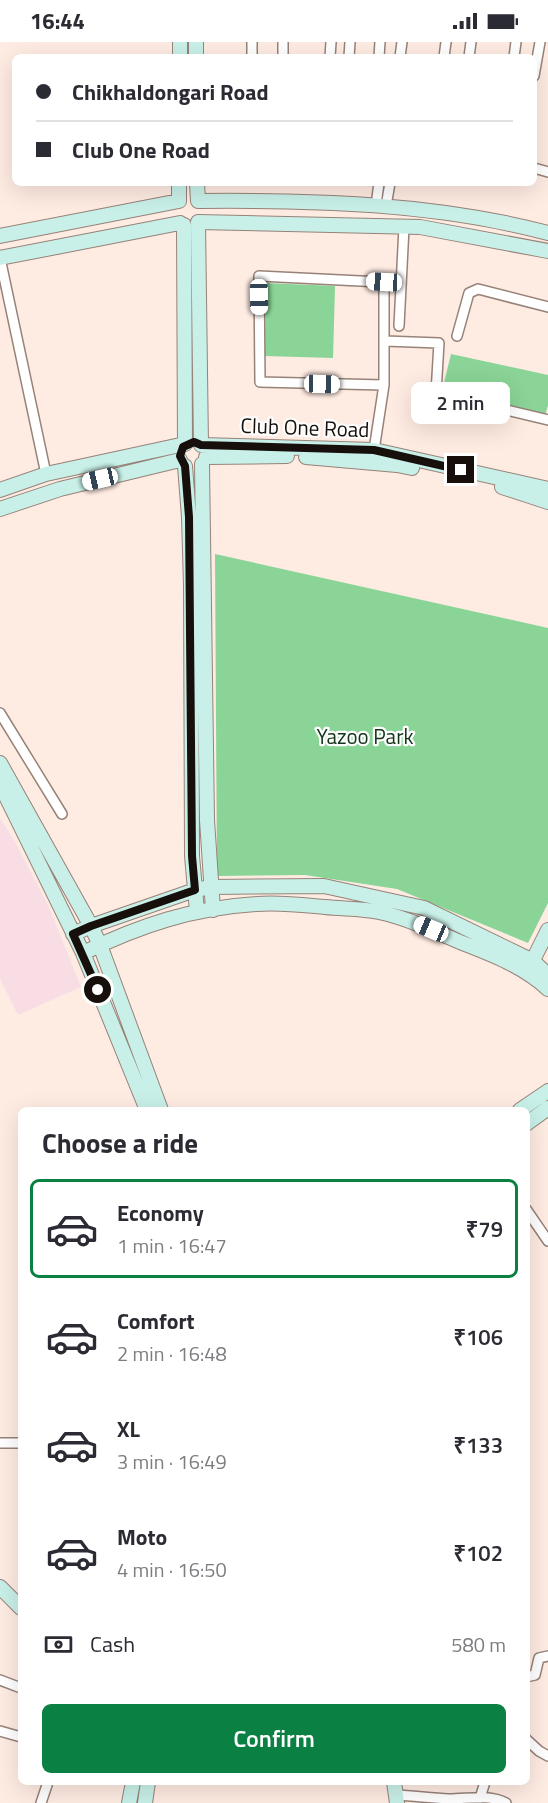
<!DOCTYPE html>
<meta charset="utf-8">
<style>
body{margin:0;font-family:"Titillium Web",sans-serif;background:#f7f7f7;color:#2b2b33;height:100vh;display:flex;flex-direction:column;font-size:22px;white-space:nowrap}
*{box-sizing:border-box;margin:0}
p{font-size:20px;color:#7c7c81}
.icon{flex:none;width:33px;height:33px;fill:none;stroke:currentColor;stroke-width:2;stroke-linecap:round;stroke-linejoin:round}
.map{position:relative;flex:1;overflow:hidden}
.panel{position:absolute;left:18px;top:1065px;width:512px;height:678px;display:flex;flex-direction:column;background:#fff;border-radius:9px;box-shadow:0 6px 24px #0002}
.panel>*{flex:none}
.banner{position:absolute;left:12px;top:12px;width:525px;height:132px;border-radius:9px;box-shadow:0 6px 24px #0002;display:grid;align-content:center;height:132px;padding:0 24px;background:#fff}
.end{position:absolute;width:27px;height:27px;margin:-14px;border:8px solid #160f0b;background:#fff;box-shadow:0 0 0 3px #fff}
.from{border-radius:50%}
.bubble{position:absolute;height:42px;border-radius:9px;background:#fff;box-shadow:0 6px 24px #0002;font-size:20px;font-weight:600;line-height:42px;text-align:center}
.car{position:absolute;width:18px;height:36px;margin:-18px -9px;border-radius:8px;box-shadow:0 0 4px 2px #0007;background:linear-gradient(#fff 24%,#345 0 40%,#fff 0 76%,#345 0 86%,#fff 0)}
.banner b{display:flex;align-items:center;gap:21px;height:57px;font-size:22px}
.banner b+b{border-top:2px solid #e1e1e2}
.banner i{width:15px;height:15px;background:#2b2b33}
ul{padding:0;list-style:none}
li{display:flex;align-items:center;gap:18px;height:99px;margin:0 12px 9px;padding:0 12px;border:3px solid transparent;border-radius:9px}
li div{flex:1}
li b{display:block;font-size:22px}
li em{font-style:normal;font-weight:600}
li.on{border-color:#0b8043}
li>.icon{width:54px;height:54px;stroke-width:1.5}
h2{padding:0 24px;font-size:27px;line-height:72px}
.pay{display:flex;align-items:center;gap:15px;height:66px;padding:0 24px;font-size:22px}
.pay p{margin-inline-start:auto}
.cta{display:flex;gap:12px;margin-top:auto;padding:12px 24px}
.cta a{flex:1;height:69px;border-radius:9px;background:#0b8043;color:#fff;font-size:24px;font-weight:600;line-height:69px;text-align:center}
.status{display:flex;justify-content:space-between;align-items:center;height:42px;padding:0 30px;background:#fff;direction:ltr}
.status svg{height:16px;fill:currentColor}
.map>svg:first-child{display:block}
.commercial{fill:#f8dee4}
.green{fill:#89d496}
.lines{fill:none;stroke-linecap:round;stroke-linejoin:round}
.street-casing{stroke:#978278;stroke-width:12}
.secondary-casing{stroke:#978278;stroke-width:16}
.street{stroke:#fff;stroke-width:9}
.secondary{stroke:#c8f0e8;stroke-width:14}
.route{stroke:#160f0b;stroke-width:8}
.labels{text-anchor:middle;stroke-width:4.5;stroke-linejoin:round;paint-order:stroke}
.street-label{font-size:21px;fill:#160f0b;stroke:#fdfdfd}
.park-label{font-size:21px;fill:#13341a;stroke:#fdfdfd}
</style>
<div class="status"><b>16:44</b><svg viewBox="0 0 49 12"><path d="M0 12V9h3v3zM5 12V6h3v6zM10 12V3h3v9zM15 12V0h3v12zM26 1h20v11H26zM47 4h2v5h-2z"/></svg></div>
<div class="map">
<svg width="548" height="1761" viewBox="0 0 548 1761">
<rect width="100%" height="100%" fill="#feebe2"/>
<path class="commercial" d="M 0,776 L 14,798 L 49,865 L 81,945 L 18,973 L 0,937 Z"/>
<path class="green" d="M 266,241 L 335,244 L 333,316 L 265,314 Z
M 451,312 L 548,333 L 548,363 L 545,374 L 442,349 Z
M 215,512 L 548,586 L 548,861 L 528,901 L 397,847 L 305,833 L 217,834 Z"/>
<g class="lines">
<g class="street-casing">
<path id="street" d="M 252,0 L 252,15
M 283,15 L 283,0
M 330,15 L 331,0
M 349,15 L 350,0
M 379,15 L 380,0
M 400,15 L 402,0
M 444,15 L 446,0
M 469,15 L 471,0
M 514,15 L 516,0
M 534,34 L 540,0
M 534,126 L 548,130
M 376,163 L 379,141
M 386,164 L 390,141
M 0,216 L 46,432
M 399,284 L 404,185
M 457,294 L 469,251 L 478,247 L 548,265
M 385,299 L 439,301 L 436,351 L 548,378
M 384,343 L 260,340 L 259,234 L 401,241
M 374,408 L 384,343 L 384,240
M 0,671 L 62,772
M 526,1167 L 548,1199
M 0,1401 L 21,1401
M 526,1635 L 535,1633 L 539,1616 L 548,1614
M 0,1638 L 21,1646
M 0,1689 L 21,1695
M 526,1697 L 539,1709 L 548,1714
M 396,1753 C 414,1754 431,1756 449,1757 C 468,1757 489,1752 506,1761
M 480,1756 L 485,1740
M 41,1761 L 48,1740"/>
</g>
<g class="secondary-casing">
<path id="secondary" d="M 196,0 L 196,15
M 180,15 L 180,0
M 197,141 L 198,159 C 314,158 435,161 548,191
M 0,194 L 179,159 L 179,141
M 548,209 L 420,185 L 198,180 L 201,403 L 374,408 L 548,447
M 0,216 L 180,181
M 206,415 L 287,414
M 306,415 L 397,423 L 412,426
M 202,422 L 207,778 L 213,868
M 185,424 L 189,475 L 191,543 L 192,814 L 197,869
M 502,445 L 548,460
M 0,448 L 46,432 L 185,402 L 184,183
M 0,467 L 60,447 L 180,418
M 0,721 L 91,884 L 100,903 L 161,1068
M 0,742 L 83,911 L 147,1068
M 73,892 L 91,884 L 195,848 L 211,845 L 324,844 L 424,866 L 533,919 L 548,933
M 83,911 C 141,883 192,866 257,862 C 279,860 303,863 325,865 C 343,867 362,866 379,870 C 407,876 434,889 460,900 C 491,912 523,924 548,947
M 529,926 L 548,888
M 520,1068 L 548,1049
M 526,1082 L 548,1066
M 0,1545 L 21,1566
M 394,1740 L 397,1761
M 129,1761 L 133,1740
M 145,1761 L 148,1740"/>
</g>
<use href="#street" class="street"/>
<use href="#secondary" class="secondary"/>
</g>
<g class="lines">
<path class="route" d="M 98,948 L 73,892 L 91,884 L 195,848 L 192,814 L 189,475 L 185,424 L 180,414 L 183,405 L 194,400 L 201,403 L 374,408 L 461,428"/>
</g>
<g class="labels">
<g class="street-label">
<text transform="translate(305 386) rotate(2)" y="7">Club One Road</text>
</g>
<g class="park-label">
<text x="365" y="702">Yazoo Park</text>
</g>
</g>
</svg>
<i class="end from" style="left:98px;top:948px"></i>
<i class="end" style="left:461px;top:428px"></i>
<div class="bubble" style="left:411px;top:340px;width:99px">2 min</div>
<i class="car" style="left:384px;top:240px;rotate:273deg"></i>
<i class="car" style="left:259px;top:255px;rotate:179deg"></i>
<i class="car" style="left:322px;top:342px;rotate:91deg"></i>
<i class="car" style="left:100px;top:437px;rotate:257deg"></i>
<i class="car" style="left:431px;top:887px;rotate:293deg"></i>
<div class="banner">
<b><i class="from"></i>Chikhaldongari Road</b>
<b><i></i>Club One Road</b>
</div>
<section class="panel">
<h2>Choose a ride</h2>
<ul>
<li class="on"><svg class="icon" aria-label="car" viewBox="0 0 24 24"><path d="M5 17H2v-5l4-1 3-4h7l3 4 3 1v5h-3M9 17h6M6 11h13"/><circle cx="7" cy="17" r="2"/><circle cx="17" cy="17" r="2"/></svg><div><b>Economy</b><p>1 min · 16:47</p></div><em>₹79</em></li>
<li><svg class="icon" aria-label="car" viewBox="0 0 24 24"><path d="M5 17H2v-5l4-1 3-4h7l3 4 3 1v5h-3M9 17h6M6 11h13"/><circle cx="7" cy="17" r="2"/><circle cx="17" cy="17" r="2"/></svg><div><b>Comfort</b><p>2 min · 16:48</p></div><em>₹106</em></li>
<li><svg class="icon" aria-label="car" viewBox="0 0 24 24"><path d="M5 17H2v-5l4-1 3-4h7l3 4 3 1v5h-3M9 17h6M6 11h13"/><circle cx="7" cy="17" r="2"/><circle cx="17" cy="17" r="2"/></svg><div><b>XL</b><p>3 min · 16:49</p></div><em>₹133</em></li>
<li><svg class="icon" aria-label="car" viewBox="0 0 24 24"><path d="M5 17H2v-5l4-1 3-4h7l3 4 3 1v5h-3M9 17h6M6 11h13"/><circle cx="7" cy="17" r="2"/><circle cx="17" cy="17" r="2"/></svg><div><b>Moto</b><p>4 min · 16:50</p></div><em>₹102</em></li>
</ul>
<div class="pay"><svg class="icon" aria-label="cash" viewBox="0 0 24 24"><path d="M3 7h18v10H3z"/><circle cx="12" cy="12" r="2"/></svg>Cash<p>580 m</p></div>
<div class="cta"><a>Confirm</a></div>
</section>
</div>
